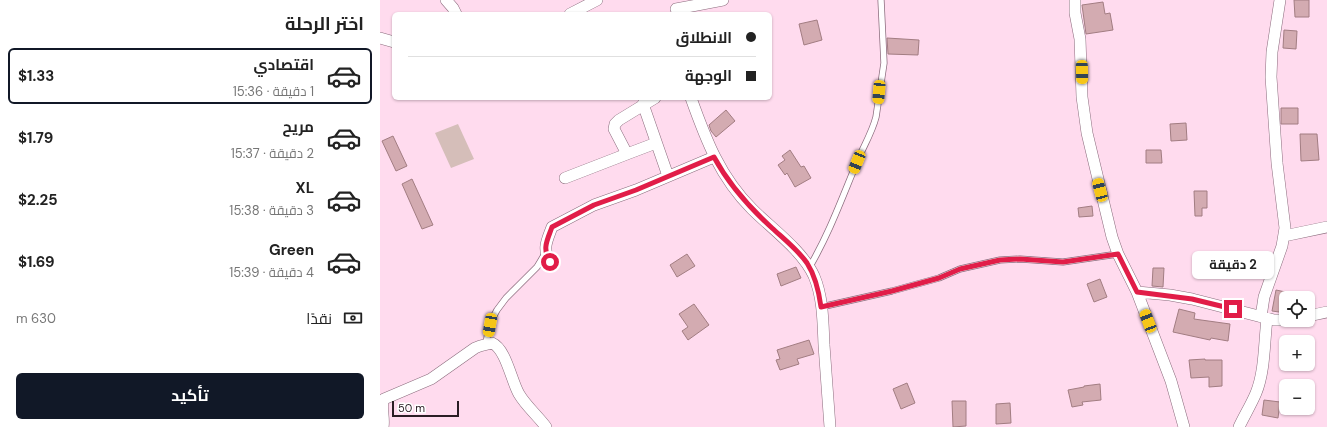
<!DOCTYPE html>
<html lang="ar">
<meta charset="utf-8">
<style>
body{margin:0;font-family:"DM Sans",Cairo,sans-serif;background:#f2f2f2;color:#222;direction:rtl;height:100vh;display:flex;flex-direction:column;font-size:15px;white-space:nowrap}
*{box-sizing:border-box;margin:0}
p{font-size:13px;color:#767676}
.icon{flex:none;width:22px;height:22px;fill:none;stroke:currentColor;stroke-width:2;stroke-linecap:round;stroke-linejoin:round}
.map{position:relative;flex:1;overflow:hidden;direction:ltr}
.details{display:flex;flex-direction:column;background:#fff;width:380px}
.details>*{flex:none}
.guide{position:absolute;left:12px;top:12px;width:380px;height:88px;border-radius:6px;box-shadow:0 1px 3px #0004;direction:rtl;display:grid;align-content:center;height:88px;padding:0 16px;background:#fff}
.controls{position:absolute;left:899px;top:291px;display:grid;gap:8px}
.controls a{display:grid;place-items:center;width:36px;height:36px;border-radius:6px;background:#fff;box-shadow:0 1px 3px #0004;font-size:20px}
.scale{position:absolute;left:12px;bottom:10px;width:67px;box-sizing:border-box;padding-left:4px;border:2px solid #2a1d24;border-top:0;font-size:11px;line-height:14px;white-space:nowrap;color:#2a1d24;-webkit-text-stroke:3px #fff;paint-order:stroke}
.end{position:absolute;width:18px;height:18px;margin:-9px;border:5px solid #e11d48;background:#fff;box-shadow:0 0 0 2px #fff}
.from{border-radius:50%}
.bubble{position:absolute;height:28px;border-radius:6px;background:#fff;box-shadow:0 1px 3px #0004;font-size:13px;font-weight:700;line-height:28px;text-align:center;direction:rtl}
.car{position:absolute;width:12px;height:24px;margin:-12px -6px;border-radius:5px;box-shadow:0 0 3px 1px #0007;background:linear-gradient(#f5c518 24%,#345 0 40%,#f5c518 0 76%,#345 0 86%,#f5c518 0)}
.guide b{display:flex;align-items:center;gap:14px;height:38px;font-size:15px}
.guide b+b{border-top:1px solid #e0e0e0}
.guide i{width:10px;height:10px;background:#222}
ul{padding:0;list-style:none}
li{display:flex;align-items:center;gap:12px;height:56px;margin:0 8px 6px;padding:0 8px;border:2px solid transparent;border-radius:6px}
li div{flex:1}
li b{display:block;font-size:15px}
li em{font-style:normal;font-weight:700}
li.on{border-color:#111827}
li>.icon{width:36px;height:36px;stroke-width:1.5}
h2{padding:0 16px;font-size:18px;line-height:48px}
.pay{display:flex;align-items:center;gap:10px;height:44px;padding:0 16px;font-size:15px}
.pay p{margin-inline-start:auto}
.action{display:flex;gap:8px;margin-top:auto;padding:8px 16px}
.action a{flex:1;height:46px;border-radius:6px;background:#111827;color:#fff;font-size:16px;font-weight:700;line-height:46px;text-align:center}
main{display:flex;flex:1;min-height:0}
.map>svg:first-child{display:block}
.green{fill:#d5beb9}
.building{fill:#d3abb1;stroke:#a27d82}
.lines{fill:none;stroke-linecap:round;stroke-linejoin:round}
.lane-casing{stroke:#8b6c7d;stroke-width:7}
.street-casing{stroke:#8b6c7d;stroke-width:12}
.lane{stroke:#fff;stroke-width:5.5}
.street{stroke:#fff;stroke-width:11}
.route{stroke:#e11d48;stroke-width:5}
</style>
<main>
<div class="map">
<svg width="947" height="427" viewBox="0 0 947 427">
<rect width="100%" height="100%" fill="#ffdbee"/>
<path class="green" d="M 78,124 L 94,159 L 71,168 L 55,133 Z"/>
<path class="building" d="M 914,0 L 929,0 L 929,17 L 915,17 Z
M 723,2 L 725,14 L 730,13 L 733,30 L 706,34 L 702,5 Z
M 437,20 L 442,40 L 424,45 L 419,24 Z
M 904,30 L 917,31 L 916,49 L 903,48 Z
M 507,38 L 539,40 L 538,55 L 508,54 Z
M 901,108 L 918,108 L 918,124 L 901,124 Z
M 346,110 L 355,121 L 336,137 L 331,131 L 329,125 Z
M 806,123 L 807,140 L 791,141 L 790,124 Z
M 920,134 L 937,134 L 939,160 L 921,161 Z
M 13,136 L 27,166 L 16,171 L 2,141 Z
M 410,150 L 421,167 L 424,166 L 431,178 L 415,187 L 407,173 L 405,175 L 398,165 L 405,160 L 402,156 Z
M 766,150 L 781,150 L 782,163 L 766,163 Z
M 32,179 L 53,225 L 42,229 L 22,184 Z
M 814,191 L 827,191 L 827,208 L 822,208 L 822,216 L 815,216 Z
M 712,206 L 713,216 L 699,217 L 698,208 Z
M 307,254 L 315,266 L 297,277 L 290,265 Z
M 416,267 L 421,278 L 401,286 L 397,274 Z
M 773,268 L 784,268 L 783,287 L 772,286 Z
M 720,279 L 727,297 L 714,302 L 707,284 Z
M 896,290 L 920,295 L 920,298 L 906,298 L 906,313 L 892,311 Z
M 314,304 L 329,325 L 308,340 L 302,331 L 308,327 L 299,314 Z
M 799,309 L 815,313 L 814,319 L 850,324 L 848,341 L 831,338 L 830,340 L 793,332 Z
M 429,340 L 434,354 L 417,359 L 419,364 L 400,370 L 396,360 L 400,359 L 397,350 Z
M 825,359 L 825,360 L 842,360 L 842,386 L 829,387 L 829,377 L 811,378 L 809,360 Z
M 527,383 L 535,403 L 521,409 L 513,389 Z
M 720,384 L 721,400 L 702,402 L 703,405 L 692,407 L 688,390 L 704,387 L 704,386 Z
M 884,400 L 900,402 L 898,418 L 882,415 Z
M 572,401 L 586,401 L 586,426 L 573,427 Z
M 630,403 L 631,423 L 616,424 L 616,404 Z"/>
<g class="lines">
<g class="lane-casing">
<path id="lane" d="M 429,268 C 449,234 462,198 477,162 C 483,147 492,133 496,117 L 504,63 L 501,0
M 441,307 L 512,291 L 559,278 L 580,269 L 620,260 L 640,259 L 683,262 L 738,254
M 106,344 L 109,325 L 117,310 L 126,298 L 157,267 L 166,252"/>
</g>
<g class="street-casing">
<path id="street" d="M 66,0 L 73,8 L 76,14
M 695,0 L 695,13 L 700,39 L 702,97 L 707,133 L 732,237 L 738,254 L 757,292 L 791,381 L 804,427
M 296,9 L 343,0
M 190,14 L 217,0
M 0,38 L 14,42
M 275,98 L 239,120 L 235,124 L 234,129 L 247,154 L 276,143
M 311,98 C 326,140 340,177 372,209 C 392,229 422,250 434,276 C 443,297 443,322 444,345 C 446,372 448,400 450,427
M 263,104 L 288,176
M 185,178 L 247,154
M 904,236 L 947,227
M 170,262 C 162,248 167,241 172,227 L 214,205 L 256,190 L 334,157
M 757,292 L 790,295 L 812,299 L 894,320 L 906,320
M 928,316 L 947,312
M 881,317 L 884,297 L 902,246 L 905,228 L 897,163 L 891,77 L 892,52 L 900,0
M 3,427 C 5,418 0,406 4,399 L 51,379 L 95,348 L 100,346 L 112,343 C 126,349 131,380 139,394 C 146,406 158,416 166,427
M 859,427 C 864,416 871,405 876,393 C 885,371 884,343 887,319"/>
</g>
<use href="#lane" class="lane"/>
<use href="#street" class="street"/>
</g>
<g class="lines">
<path class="route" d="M 170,262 C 162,248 167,241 172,227 L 214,205 L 256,190 L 334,157 C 349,185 369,207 392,228 C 404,239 418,250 427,263 C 436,277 439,292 441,307 L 512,291 L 559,278 L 580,269 L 620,260 L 640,259 L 683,262 L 738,254 L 757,292 L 812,299 L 853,309"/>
</g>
</svg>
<div class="controls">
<a><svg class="icon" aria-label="locate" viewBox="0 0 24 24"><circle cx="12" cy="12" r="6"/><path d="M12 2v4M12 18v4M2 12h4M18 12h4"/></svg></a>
<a>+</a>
<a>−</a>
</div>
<div class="scale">50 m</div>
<i class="end from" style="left:170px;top:262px"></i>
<i class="end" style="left:853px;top:309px"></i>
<div class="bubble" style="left:812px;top:251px;width:82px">2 دقيقة</div>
<i class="car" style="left:702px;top:72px;rotate:179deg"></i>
<i class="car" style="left:499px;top:92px;rotate:185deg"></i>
<i class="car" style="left:477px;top:162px;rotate:202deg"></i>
<i class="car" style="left:720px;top:190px;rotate:345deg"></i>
<i class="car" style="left:768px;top:321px;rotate:339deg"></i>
<i class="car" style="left:110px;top:325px;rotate:190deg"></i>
<div class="guide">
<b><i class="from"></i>الانطلاق</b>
<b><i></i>الوجهة</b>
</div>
</div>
<section class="details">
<h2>اختر الرحلة</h2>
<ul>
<li class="on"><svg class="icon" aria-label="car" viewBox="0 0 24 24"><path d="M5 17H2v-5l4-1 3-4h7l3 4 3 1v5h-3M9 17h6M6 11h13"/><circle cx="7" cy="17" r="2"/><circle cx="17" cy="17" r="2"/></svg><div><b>اقتصادي</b><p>1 دقيقة · 15:36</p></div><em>$1.33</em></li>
<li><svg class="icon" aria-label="car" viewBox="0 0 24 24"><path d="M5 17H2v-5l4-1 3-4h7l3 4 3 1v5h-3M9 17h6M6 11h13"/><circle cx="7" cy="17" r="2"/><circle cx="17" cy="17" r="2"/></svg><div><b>مريح</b><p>2 دقيقة · 15:37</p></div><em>$1.79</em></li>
<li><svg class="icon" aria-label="car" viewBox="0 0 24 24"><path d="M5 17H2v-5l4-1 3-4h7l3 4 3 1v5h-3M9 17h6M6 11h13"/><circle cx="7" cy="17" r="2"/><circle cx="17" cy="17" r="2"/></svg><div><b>XL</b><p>3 دقيقة · 15:38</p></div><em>$2.25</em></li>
<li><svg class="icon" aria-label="car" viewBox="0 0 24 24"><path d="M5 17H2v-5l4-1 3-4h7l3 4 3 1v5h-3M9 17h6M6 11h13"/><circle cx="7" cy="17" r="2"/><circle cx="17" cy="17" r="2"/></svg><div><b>Green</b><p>4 دقيقة · 15:39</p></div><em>$1.69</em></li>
</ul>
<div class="pay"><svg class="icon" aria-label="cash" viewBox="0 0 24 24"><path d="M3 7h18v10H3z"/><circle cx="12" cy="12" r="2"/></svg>نقدًا<p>630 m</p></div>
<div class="action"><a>تأكيد</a></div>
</section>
</main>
